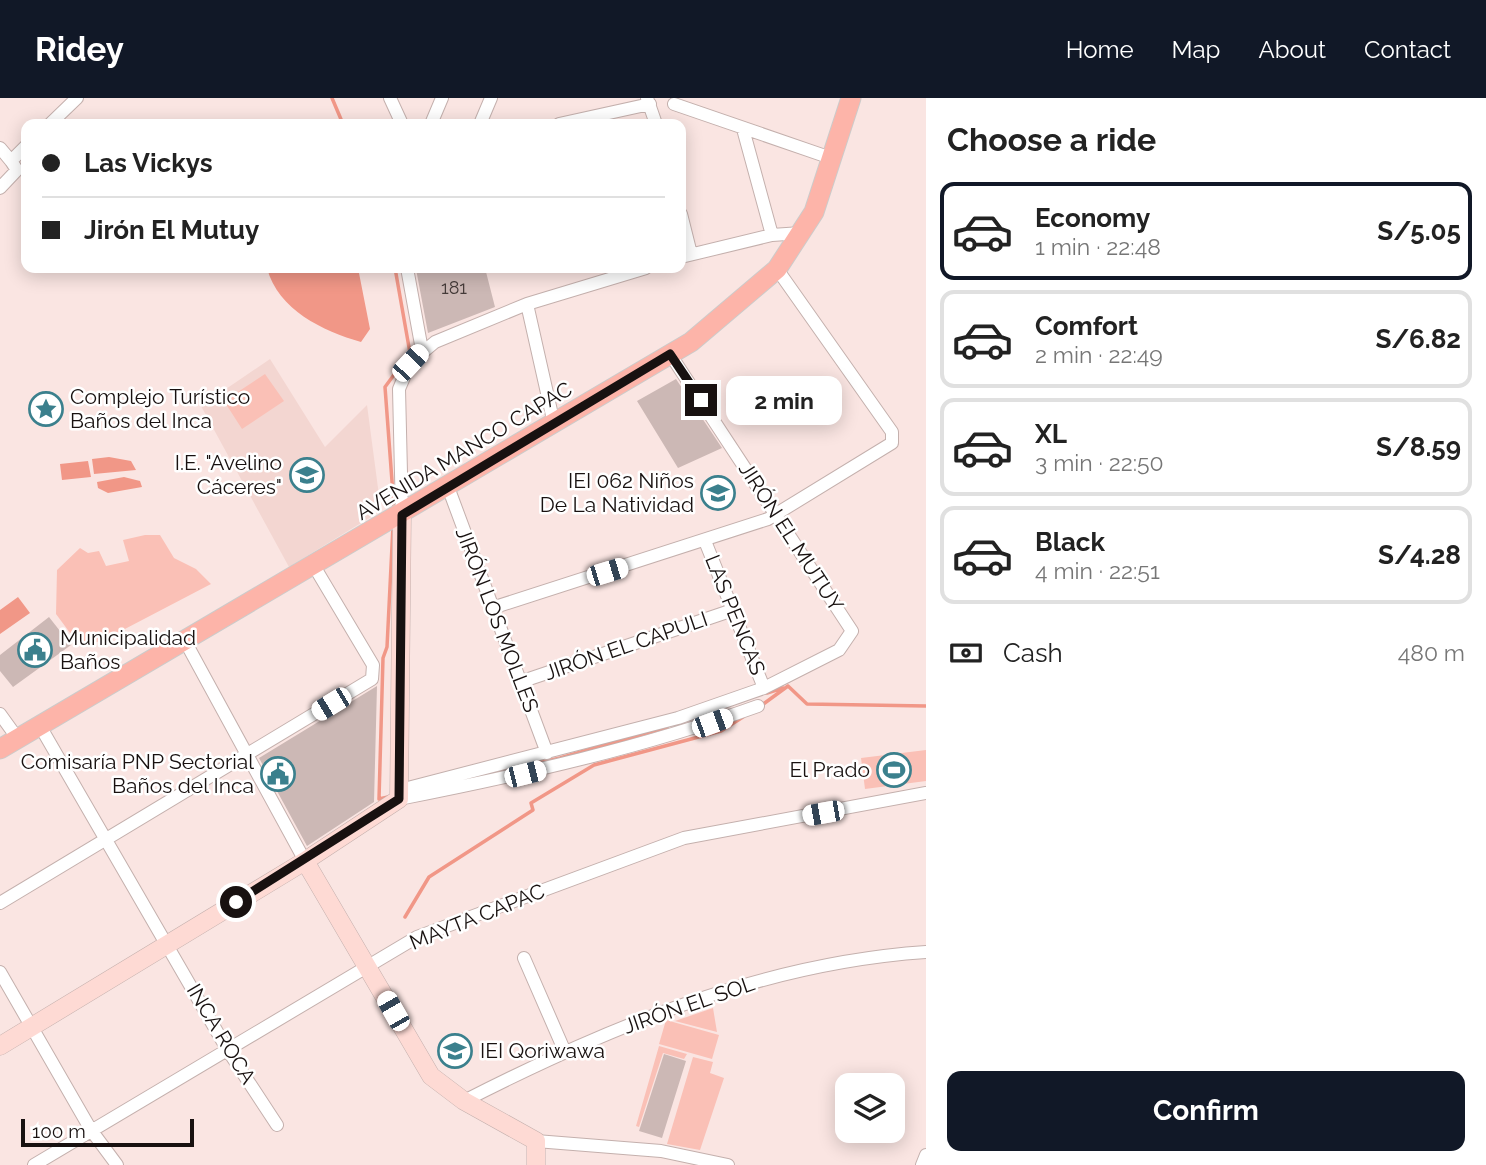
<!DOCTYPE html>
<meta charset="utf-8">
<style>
body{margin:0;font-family:Raleway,sans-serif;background:#f2f2f2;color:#222;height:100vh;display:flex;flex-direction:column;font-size:26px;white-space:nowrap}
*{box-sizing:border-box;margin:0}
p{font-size:23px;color:#767676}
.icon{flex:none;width:38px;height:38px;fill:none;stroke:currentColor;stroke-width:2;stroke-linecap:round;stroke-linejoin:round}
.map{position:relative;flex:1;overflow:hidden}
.sheet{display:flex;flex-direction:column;background:#fff;width:560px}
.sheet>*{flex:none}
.hud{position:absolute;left:21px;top:21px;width:665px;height:154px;border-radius:14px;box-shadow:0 4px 18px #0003;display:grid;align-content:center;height:154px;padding:0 21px;background:#fff}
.buttons{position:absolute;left:835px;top:975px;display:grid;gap:14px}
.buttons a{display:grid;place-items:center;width:70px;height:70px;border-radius:14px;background:#fff;box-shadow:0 4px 18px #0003;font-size:35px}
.scale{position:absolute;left:21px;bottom:18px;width:173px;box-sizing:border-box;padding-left:7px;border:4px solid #181110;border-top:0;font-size:19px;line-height:24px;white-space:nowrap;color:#181110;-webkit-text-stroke:5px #fff;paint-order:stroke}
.end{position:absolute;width:32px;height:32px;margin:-16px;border:9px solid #181110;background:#fff;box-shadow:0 0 0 4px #fff}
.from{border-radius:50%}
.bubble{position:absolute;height:49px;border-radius:14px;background:#fff;box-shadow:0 4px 18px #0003;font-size:23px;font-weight:700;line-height:49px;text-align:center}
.car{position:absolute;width:21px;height:42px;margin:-21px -10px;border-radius:9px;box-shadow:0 0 5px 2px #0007;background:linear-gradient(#fff 24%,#345 0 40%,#fff 0 76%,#345 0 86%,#fff 0)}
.hud b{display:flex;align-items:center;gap:24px;height:66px;font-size:26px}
.hud b+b{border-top:2px solid #e0e0e0}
.hud i{width:18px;height:18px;background:#222}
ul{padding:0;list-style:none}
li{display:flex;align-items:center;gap:21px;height:98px;margin:0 14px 10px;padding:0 7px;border:4px solid #e0e0e0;border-radius:14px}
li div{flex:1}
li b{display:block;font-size:26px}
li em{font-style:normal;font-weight:700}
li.current{border-color:#111827}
li>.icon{width:63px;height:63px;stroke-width:1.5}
h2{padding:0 21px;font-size:32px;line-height:84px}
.pay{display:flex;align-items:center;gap:18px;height:77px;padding:0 21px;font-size:26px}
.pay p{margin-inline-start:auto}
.action{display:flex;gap:14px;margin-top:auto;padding:14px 21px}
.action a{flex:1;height:80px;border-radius:14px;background:#111827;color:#fff;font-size:28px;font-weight:700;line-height:80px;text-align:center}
header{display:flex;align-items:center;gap:42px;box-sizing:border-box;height:98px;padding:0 35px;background:#111827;color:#fff}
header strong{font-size:33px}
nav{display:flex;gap:38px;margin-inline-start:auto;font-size:24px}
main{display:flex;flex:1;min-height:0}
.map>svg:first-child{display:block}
.built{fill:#f3d6d1}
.green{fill:#fac0b6}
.water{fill:#f19787}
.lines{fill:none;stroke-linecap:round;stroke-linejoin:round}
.stream{stroke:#f19787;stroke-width:3.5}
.building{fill:#ccb8b5}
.street-casing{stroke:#c4b0ad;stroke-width:14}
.secondary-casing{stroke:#c4b0ad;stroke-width:19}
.primary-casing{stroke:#cccbca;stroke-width:21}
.street{stroke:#fff;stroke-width:12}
.secondary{stroke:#fedad4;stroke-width:18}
.primary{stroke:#fdb4a9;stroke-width:19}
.route{stroke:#181110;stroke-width:9}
.labels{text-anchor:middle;stroke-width:5;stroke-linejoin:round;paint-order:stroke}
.number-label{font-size:18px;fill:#453b39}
.poi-label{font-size:21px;fill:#181110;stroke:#fff;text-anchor:end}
.street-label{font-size:21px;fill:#181110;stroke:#fff}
</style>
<header>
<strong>Ridey</strong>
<nav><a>Home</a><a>Map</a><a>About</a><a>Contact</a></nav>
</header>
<main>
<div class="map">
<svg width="926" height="1067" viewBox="0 0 926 1067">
<rect width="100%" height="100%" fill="#fae5e2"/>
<path class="built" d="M 270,261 L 325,349 L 367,307 L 380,405 L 374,417 L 289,469 L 201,308 Z"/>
<path class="green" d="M 265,276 L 284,303 L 242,331 L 224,303 Z
M 145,437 L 160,437 L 174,460 L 196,471 L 211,486 L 100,544 L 76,543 L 56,516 L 57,472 L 80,450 L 88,455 L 99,453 L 106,468 L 129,463 L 123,442 Z
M 926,652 L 926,683 L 865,691 L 861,660 Z
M 713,910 L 717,934 L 675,923 Z
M 666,922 L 719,937 L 712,961 L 659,946 Z
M 659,948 L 687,956 L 684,961 L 663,955 L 639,1029 L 636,1028 Z
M 693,959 L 713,964 L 710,975 L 724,980 L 700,1052 L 667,1046 Z"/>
<path class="water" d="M 267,170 L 358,170 L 370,231 L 361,244 C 323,233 278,212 267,170 Z
M 109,359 L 131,363 L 136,372 L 94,376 L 92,361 Z
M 88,363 L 91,379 L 62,382 L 60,366 Z
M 124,379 L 140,383 L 142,389 L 108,395 L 98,390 L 97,384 Z
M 18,499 L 30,515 L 0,536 L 0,512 Z"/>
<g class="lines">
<path class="stream" d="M 332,0 L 343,26
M 394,410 L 385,289 L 410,255 L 395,170
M 788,588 L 807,606 L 926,608
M 767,595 L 783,590
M 762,607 L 788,588
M 468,681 L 560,660 L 667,629
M 388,699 L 379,701 L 383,560 L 387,549 L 393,428
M 405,819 L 429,779 L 533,712 L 531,705 L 594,667 L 721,633 L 743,619"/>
</g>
<path class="building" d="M 485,170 L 495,209 L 428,235 L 416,171 Z
M 676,281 L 722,350 L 678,370 L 637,303 Z
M 49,519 L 71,547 L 13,589 L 0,573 L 0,557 Z
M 377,588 L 374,704 L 307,748 L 259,660 Z
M 664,956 L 686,963 L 662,1040 L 639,1033 Z"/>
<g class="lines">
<g class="street-casing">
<path id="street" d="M 390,0 L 402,26
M 647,0 L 656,26
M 674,6 L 831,60
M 50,26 L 77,0
M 431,26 L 442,0
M 480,26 L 491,0
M 559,26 L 650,6
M 743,31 L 772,137
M 0,50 L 11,63
M 0,90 L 17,72 L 11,63 L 26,48
M 681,116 L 691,156
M 681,159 L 772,137 L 801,135
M 407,170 L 422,252
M 527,206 L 554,326
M 448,389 L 547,655
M 402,417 L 399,291 L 410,265 L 435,244 L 527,206 L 646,170
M 705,443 L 764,590
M 492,510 L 768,421 L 892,345 L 892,334 L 777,171
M 185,543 L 305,763
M 520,584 L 733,512
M 0,616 L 18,641
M 40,628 L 227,951 L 277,1027
M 400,692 L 678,620 L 764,590 L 839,552 L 852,533 L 670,256
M 399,701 C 521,677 641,650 758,608
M 0,805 L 372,581 L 373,567 L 314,468
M 524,860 L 565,954
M 0,874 L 91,1032 L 117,1067
M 464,1003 C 609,929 763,865 926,854
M 536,1043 L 661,1053 L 728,1067
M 34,1067 L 417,839 L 684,740 L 926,695
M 922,1067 L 926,1057"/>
</g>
<g class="secondary-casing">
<path id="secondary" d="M 305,763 L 431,978 L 464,1003 L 536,1043 L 536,1067
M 0,948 L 305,763 L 399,701 L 402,417"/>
</g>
<g class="primary-casing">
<path id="primary" d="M 0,651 L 691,244 L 777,171 L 814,114 L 851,0"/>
</g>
<use href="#street" class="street"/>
<use href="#secondary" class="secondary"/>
<use href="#primary" class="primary"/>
</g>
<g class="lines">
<path class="route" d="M 236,804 L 399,701 L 402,417 L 670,256 L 701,302"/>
</g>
<defs>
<g id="sight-ring" transform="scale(1.75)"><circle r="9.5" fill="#fff" stroke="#3b808d" stroke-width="1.5"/><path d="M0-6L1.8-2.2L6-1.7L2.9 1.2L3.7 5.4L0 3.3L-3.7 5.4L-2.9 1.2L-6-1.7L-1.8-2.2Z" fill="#3b808d"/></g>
<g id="school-ring" transform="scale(1.75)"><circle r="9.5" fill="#fff" stroke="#3b808d" stroke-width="1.5"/><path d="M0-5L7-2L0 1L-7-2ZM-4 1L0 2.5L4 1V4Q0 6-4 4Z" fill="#3b808d"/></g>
<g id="civic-ring" transform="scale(1.75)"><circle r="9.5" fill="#fff" stroke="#3b808d" stroke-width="1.5"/><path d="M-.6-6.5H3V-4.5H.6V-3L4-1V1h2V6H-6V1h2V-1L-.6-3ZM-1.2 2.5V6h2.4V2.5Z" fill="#3b808d"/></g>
<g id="stadium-ring" transform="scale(1.75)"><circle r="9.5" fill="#fff" stroke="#3b808d" stroke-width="1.5"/><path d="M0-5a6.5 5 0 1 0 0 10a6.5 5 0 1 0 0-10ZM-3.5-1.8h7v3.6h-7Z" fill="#3b808d"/></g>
</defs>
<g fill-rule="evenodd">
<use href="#sight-ring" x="46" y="311"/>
<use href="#school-ring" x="307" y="377"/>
<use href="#school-ring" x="718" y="395"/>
<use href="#civic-ring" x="35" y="552"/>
<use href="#stadium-ring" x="894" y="672"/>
<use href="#civic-ring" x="278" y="676"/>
<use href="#school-ring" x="455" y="953"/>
</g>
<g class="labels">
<g class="number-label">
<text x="454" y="196">181</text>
</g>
<g class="poi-label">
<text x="70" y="306" text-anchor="start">Complejo Turístico<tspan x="70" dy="24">Baños del Inca</tspan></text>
<text x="282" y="372">I.E. "Avelino<tspan x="282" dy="24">Cáceres"</tspan></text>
<text x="694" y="390">IEI 062 Niños<tspan x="694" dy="24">De La Natividad</tspan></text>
<text x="60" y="547" text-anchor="start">Municipalidad<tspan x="60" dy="24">Baños</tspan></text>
<text x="254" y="671">Comisaría PNP Sectorial<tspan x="254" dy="24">Baños del Inca</tspan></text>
<text x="870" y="679">El Prado</text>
<text x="480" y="960" text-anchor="start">IEI Qoriwawa</text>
</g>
<g class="street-label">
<text transform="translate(464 353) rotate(-31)" y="7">AVENIDA MANCO CAPAC</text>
<text transform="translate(791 439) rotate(57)" y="7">JIRÓN EL MUTUY</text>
<text transform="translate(735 517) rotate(68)" y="7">LAS PENCAS</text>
<text transform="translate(497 522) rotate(69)" y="7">JIRÓN LOS MOLLES</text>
<text transform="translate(626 548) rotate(-19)" y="7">JIRÓN EL CAPULI</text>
<text transform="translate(477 819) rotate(-22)" y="7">MAYTA CAPAC</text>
<text transform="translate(689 907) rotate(-19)" y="7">JIRÓN EL SOL</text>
<text transform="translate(221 936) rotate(59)" y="7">INCA ROCA</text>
</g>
</g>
</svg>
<div class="buttons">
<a><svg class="icon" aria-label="layers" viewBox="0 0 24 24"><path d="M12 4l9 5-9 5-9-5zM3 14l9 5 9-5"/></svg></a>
</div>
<div class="scale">100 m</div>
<i class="end from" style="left:236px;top:804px"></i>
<i class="end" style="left:701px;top:302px"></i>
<div class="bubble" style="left:726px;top:278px;width:116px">2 min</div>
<i class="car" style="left:410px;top:265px;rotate:43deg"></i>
<i class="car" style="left:607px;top:474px;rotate:73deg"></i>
<i class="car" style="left:331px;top:606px;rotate:239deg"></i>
<i class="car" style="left:712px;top:625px;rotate:70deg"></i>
<i class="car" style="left:525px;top:676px;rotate:76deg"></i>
<i class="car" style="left:823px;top:715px;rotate:260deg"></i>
<i class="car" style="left:393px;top:913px;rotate:330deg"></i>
<div class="hud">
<b><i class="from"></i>Las Vickys</b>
<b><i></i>Jirón El Mutuy</b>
</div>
</div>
<section class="sheet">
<h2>Choose a ride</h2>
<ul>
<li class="current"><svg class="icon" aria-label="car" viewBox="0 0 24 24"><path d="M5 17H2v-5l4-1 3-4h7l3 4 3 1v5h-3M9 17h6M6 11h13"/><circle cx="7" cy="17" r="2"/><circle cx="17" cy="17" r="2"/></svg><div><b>Economy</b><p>1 min · 22:48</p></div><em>S/5.05</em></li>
<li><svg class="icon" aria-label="car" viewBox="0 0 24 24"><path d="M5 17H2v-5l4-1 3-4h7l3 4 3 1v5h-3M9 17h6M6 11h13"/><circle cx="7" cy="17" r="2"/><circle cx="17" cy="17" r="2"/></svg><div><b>Comfort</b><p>2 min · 22:49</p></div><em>S/6.82</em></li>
<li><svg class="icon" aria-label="car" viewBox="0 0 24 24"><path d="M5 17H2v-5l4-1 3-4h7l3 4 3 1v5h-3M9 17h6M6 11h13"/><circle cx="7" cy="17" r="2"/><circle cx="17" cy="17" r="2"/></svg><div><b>XL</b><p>3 min · 22:50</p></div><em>S/8.59</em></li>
<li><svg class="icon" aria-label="car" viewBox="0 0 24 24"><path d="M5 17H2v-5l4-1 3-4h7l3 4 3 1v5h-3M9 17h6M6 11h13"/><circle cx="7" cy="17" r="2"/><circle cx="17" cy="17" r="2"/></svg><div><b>Black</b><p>4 min · 22:51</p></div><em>S/4.28</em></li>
</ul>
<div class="pay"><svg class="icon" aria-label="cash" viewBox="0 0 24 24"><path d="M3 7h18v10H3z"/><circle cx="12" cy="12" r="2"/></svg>Cash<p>480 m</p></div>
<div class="action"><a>Confirm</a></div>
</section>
</main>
